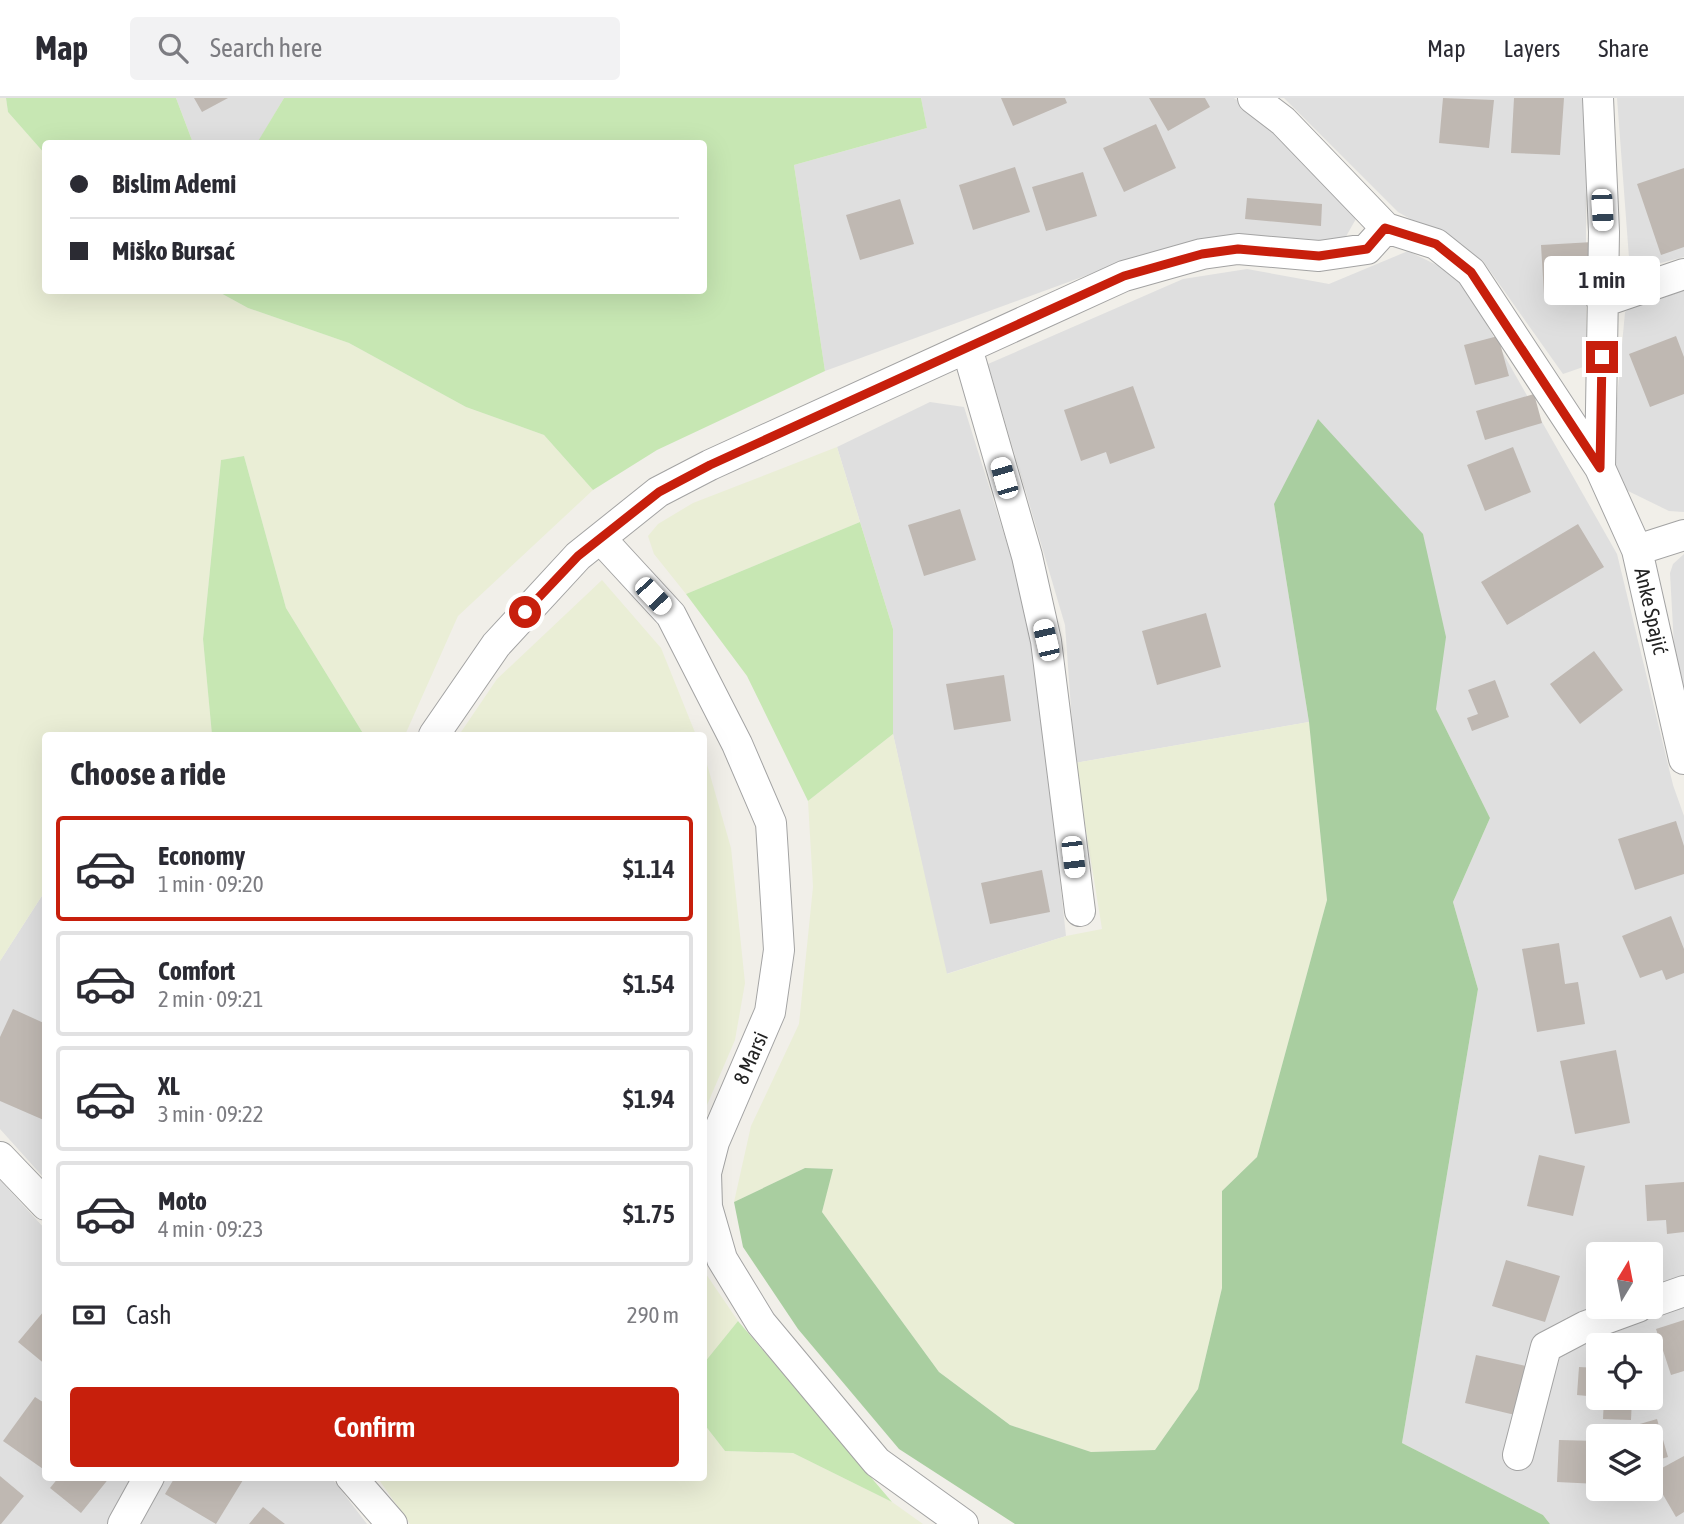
<!DOCTYPE html>
<meta charset="utf-8">
<style>
body{margin:0;font-family:"Asap Condensed",sans-serif;background:#f2f2f3;color:#2b2b33;height:100vh;display:flex;flex-direction:column;font-size:26px;white-space:nowrap}
*{box-sizing:border-box;margin:0}
p{font-size:23px;color:#7c7c81}
.icon{flex:none;width:38px;height:38px;fill:none;stroke:currentColor;stroke-width:2;stroke-linecap:round;stroke-linejoin:round}
.map{position:relative;flex:1;overflow:hidden}
.sheet{position:absolute;left:42px;top:634px;width:665px;height:749px;display:flex;flex-direction:column;background:#fff;border-radius:7px;box-shadow:0 7px 28px #0002}
.sheet>*{flex:none}
.hud{position:absolute;left:42px;top:42px;width:665px;height:154px;border-radius:7px;box-shadow:0 7px 28px #0002;display:grid;align-content:center;height:154px;padding:0 28px;background:#fff}
.needle{width:46px;rotate:10deg}
.controls{position:absolute;left:1586px;top:1144px;display:grid;gap:14px}
.controls a{display:grid;place-items:center;width:77px;height:77px;border-radius:7px;background:#fff;box-shadow:0 7px 28px #0002;font-size:35px}
.end{position:absolute;width:32px;height:32px;margin:-16px;border:9px solid #c71f0c;background:#fff;box-shadow:0 0 0 4px #fff}
.from{border-radius:50%}
.bubble{position:absolute;height:49px;border-radius:7px;background:#fff;box-shadow:0 7px 28px #0002;font-size:23px;font-weight:600;line-height:49px;text-align:center}
.car{position:absolute;width:21px;height:42px;margin:-21px -10px;border-radius:9px;box-shadow:0 0 5px 2px #0007;background:linear-gradient(#fff 24%,#345 0 40%,#fff 0 76%,#345 0 86%,#fff 0)}
.hud b{display:flex;align-items:center;gap:24px;height:66px;font-size:26px}
.hud b+b{border-top:2px solid #e1e1e2}
.hud i{width:18px;height:18px;background:#2b2b33}
ul{padding:0;list-style:none}
li{display:flex;align-items:center;gap:21px;height:105px;margin:0 14px 10px;padding:0 14px;border:4px solid #e1e1e2;border-radius:7px}
li div{flex:1}
li b{display:block;font-size:26px}
li em{font-style:normal;font-weight:600}
li.active{border-color:#c71f0c}
li>.icon{width:63px;height:63px;stroke-width:1.5}
h2{padding:0 28px;font-size:32px;line-height:84px}
.pay{display:flex;align-items:center;gap:18px;height:77px;padding:0 28px;font-size:26px}
.pay p{margin-inline-start:auto}
.primary-button{display:flex;gap:14px;margin-top:auto;padding:14px 28px}
.primary-button a{flex:1;height:80px;border-radius:7px;background:#c71f0c;color:#fff;font-size:28px;font-weight:600;line-height:80px;text-align:center}
header{display:flex;align-items:center;gap:42px;box-sizing:border-box;height:98px;padding:0 35px;background:#fff;border-bottom:2px solid #e1e1e2}
header strong{font-size:33px}
nav{display:flex;gap:38px;margin-inline-start:auto;font-size:24px}
.search{width:490px;height:63px;background:#f2f2f3;display:flex;align-items:center;gap:18px;box-sizing:border-box;padding:0 24px;border-radius:7px;color:#7c7c81;font-size:26px}
.map>svg:first-child{display:block}
.residential{fill:#dfdfdf;fill-rule:evenodd}
.farmland{fill:#eaeed6}
.grass{fill:#c7e7b3}
.forest{fill:#a9cea0}
.building{fill:#bfb8b2}
.lines{fill:none;stroke-linecap:round;stroke-linejoin:round}
.street-casing{stroke:#a3a3a3;stroke-width:32}
.street{stroke:#fff;stroke-width:30}
.route{stroke:#c71f0c;stroke-width:9}
.labels{text-anchor:middle;stroke-width:6;stroke-linejoin:round;paint-order:stroke}
.street-label{font-size:21px;fill:#222;stroke:#fff}
</style>
<header>
<strong>Map</strong>
<div class="search"><svg class="icon" aria-label="search" viewBox="0 0 24 24"><circle cx="10" cy="10" r="6"/><path d="M15 15l6 6"/></svg>Search here</div>
<nav><a>Map</a><a>Layers</a><a>Share</a></nav>
</header>
<div class="map">
<svg width="1684" height="1426" viewBox="0 0 1684 1426">
<rect width="100%" height="100%" fill="#f1efe9"/>
<path class="residential" d="M 176,0 L 284,0 L 257,46 L 193,45 Z
M 921,0 L 1234,0 L 1265,22 L 1357,119 L 1344,142 L 1313,145 L 1236,136 L 1134,160 L 825,273 L 794,67 L 927,30 Z
M 1284,0 L 1586,0 L 1586,268 L 1563,276 L 1483,163 L 1398,114 Z
M 1617,0 L 1684,0 L 1684,159 L 1630,173 Z
M 1408,153 L 1445,171 L 1467,192 L 1617,456 L 1673,687 L 1684,718 L 1684,1426 L 1550,1426 L 1543,1417 L 1402,1345 L 1478,891 L 1453,804 L 1490,720 L 1436,611 L 1274,406 L 1309,624 L 1075,665 L 1065,527 L 988,266 L 1183,181 L 1247,171 L 1329,186 ZM 1598,1157 L 1650,1157 L 1650,1209 L 1598,1209 ZM 1598,1248 L 1650,1248 L 1650,1300 L 1598,1300 ZM 1598,1339 L 1650,1339 L 1650,1391 L 1598,1391 Z
M 1684,186 L 1684,414 L 1669,413 L 1624,391 L 1612,356 L 1625,214 L 1650,196 Z
M 930,304 L 964,309 L 1032,525 L 1066,838 L 946,876 L 893,636 L 893,531 L 837,349 Z
M 1684,456 L 1684,604 L 1675,566 L 1670,475 L 1673,466 Z
M 45,793 L 45,1081 L 0,1031 L 0,863 Z
M 0,1082 L 45,1131 L 46,1379 L 138,1379 L 111,1426 L 0,1426 Z
M 164,1379 L 331,1379 L 367,1426 L 140,1426 Z"/>
<path class="farmland" d="M 0,0 L 6,0 L 8,14 L 45,56 L 46,192 L 217,193 L 248,210 L 349,245 L 466,309 L 544,337 L 593,392 L 458,518 L 405,637 L 364,637 L 286,510 L 244,358 L 221,362 L 203,541 L 212,637 L 46,637 L 45,793 L 0,863 Z
M 837,349 L 860,424 L 686,496 L 654,456 L 648,438 L 658,426 L 693,405 Z
M 602,482 L 661,550 L 696,637 L 459,637 L 497,581 Z
M 1309,624 L 1327,802 L 1257,1059 L 1222,1093 L 1222,1190 L 1198,1291 L 1155,1352 L 1091,1354 L 1010,1327 L 939,1274 L 822,1114 L 832,1071 L 805,1070 L 734,1104 L 751,1028 L 799,926 L 813,789 L 808,703 L 893,636 L 947,876 L 1066,838 L 1102,831 L 1075,665 Z
M 704,656 L 731,750 L 745,885 L 735,942 L 704,1014 Z
M 704,1173 L 738,1223 L 704,1265 Z
M 704,1326 L 725,1353 L 793,1355 L 892,1404 L 923,1426 L 410,1426 L 377,1379 L 704,1379 Z"/>
<path class="grass" d="M 6,0 L 176,0 L 193,45 L 46,46 L 45,56 L 8,14 Z
M 284,0 L 921,0 L 927,30 L 794,67 L 825,273 L 657,352 L 593,392 L 544,337 L 466,309 L 349,245 L 248,210 L 217,193 L 704,192 L 704,46 L 257,45 Z
M 244,358 L 286,510 L 364,637 L 212,637 L 203,541 L 221,362 Z
M 860,424 L 893,531 L 893,636 L 808,703 L 747,578 L 686,496 Z
M 738,1223 L 892,1404 L 793,1355 L 725,1353 L 704,1326 L 704,1265 Z"/>
<path class="forest" d="M 1318,321 L 1423,436 L 1446,539 L 1436,611 L 1490,720 L 1453,804 L 1478,891 L 1402,1345 L 1543,1417 L 1550,1426 L 1015,1426 L 899,1351 L 798,1231 L 743,1149 L 734,1104 L 805,1070 L 833,1071 L 822,1114 L 939,1274 L 1010,1327 L 1091,1354 L 1155,1352 L 1198,1291 L 1222,1190 L 1222,1093 L 1257,1059 L 1327,802 L 1309,624 L 1274,406 Z"/>
<path class="building" d="M 194,0 L 228,0 L 202,14 Z
M 1001,0 L 1065,0 L 1067,5 L 1013,28 Z
M 1149,0 L 1205,0 L 1210,9 L 1168,33 Z
M 1443,0 L 1494,2 L 1489,50 L 1439,45 Z
M 1514,0 L 1564,0 L 1560,57 L 1511,55 Z
M 1156,26 L 1176,70 L 1124,94 L 1103,50 Z
M 1015,69 L 1030,114 L 973,132 L 959,87 Z
M 1684,70 L 1684,149 L 1661,157 L 1637,86 Z
M 1083,74 L 1097,118 L 1046,133 L 1032,89 Z
M 1247,100 L 1322,106 L 1321,128 L 1245,121 Z
M 900,101 L 914,146 L 860,162 L 846,117 Z
M 1593,144 L 1596,193 L 1544,196 L 1541,147 Z
M 1498,238 L 1509,278 L 1475,287 L 1464,247 Z
M 1676,238 L 1684,259 L 1684,296 L 1650,309 L 1629,256 Z
M 1133,288 L 1155,350 L 1110,366 L 1106,354 L 1081,363 L 1064,312 Z
M 1534,296 L 1542,325 L 1485,342 L 1476,313 Z
M 1513,349 L 1531,394 L 1485,413 L 1467,367 Z
M 960,411 L 976,462 L 924,478 L 908,427 Z
M 1578,426 L 1604,469 L 1507,527 L 1481,484 Z
M 1206,515 L 1221,569 L 1157,587 L 1142,533 Z
M 1594,553 L 1623,592 L 1580,626 L 1550,586 Z
M 1004,577 L 1011,623 L 954,632 L 946,586 Z
M 1495,582 L 1509,619 L 1472,633 L 1467,620 L 1478,616 L 1468,592 Z
M 1676,723 L 1684,748 L 1684,776 L 1635,792 L 1618,741 Z
M 1042,772 L 1050,814 L 990,826 L 981,785 Z
M 1671,818 L 1684,851 L 1684,875 L 1666,882 L 1662,872 L 1640,880 L 1622,838 Z
M 1559,845 L 1565,886 L 1578,884 L 1585,926 L 1537,934 L 1522,851 Z
M 13,911 L 46,926 L 46,1023 L 0,1003 L 0,939 Z
M 1616,952 L 1630,1025 L 1575,1036 L 1560,963 Z
M 1539,1057 L 1585,1068 L 1573,1118 L 1527,1108 Z
M 1684,1084 L 1684,1134 L 1667,1136 L 1666,1122 L 1647,1123 L 1645,1087 Z
M 1506,1162 L 1560,1178 L 1545,1224 L 1492,1208 Z
M 44,1213 L 46,1213 L 46,1267 L 18,1244 Z
M 1684,1222 L 1684,1273 L 1671,1277 L 1656,1231 Z
M 1476,1257 L 1526,1268 L 1515,1317 L 1465,1305 Z
M 1579,1269 L 1598,1270 L 1598,1299 L 1577,1297 Z
M 35,1299 L 46,1306 L 46,1373 L 3,1343 Z
M 1604,1300 L 1632,1300 L 1631,1322 L 1603,1321 Z
M 1657,1321 L 1668,1359 L 1650,1364 L 1650,1339 L 1629,1339 L 1626,1330 Z
M 1559,1342 L 1598,1343 L 1598,1386 L 1557,1384 Z
M 1684,1358 L 1684,1414 L 1676,1419 L 1651,1376 Z
M 0,1378 L 24,1398 L 1,1426 L 0,1426 Z
M 59,1379 L 110,1379 L 81,1415 L 50,1390 Z
M 175,1379 L 237,1379 L 243,1382 L 216,1426 L 165,1396 Z
M 263,1409 L 285,1426 L 249,1426 Z"/>
<g class="lines">
<g class="street-casing">
<path id="street" d="M 1253,0 L 1283,23 L 1386,130
M 1598,0 L 1604,134 L 1600,370
M 1386,130 L 1436,146 L 1471,174 L 1600,370 L 1637,452 L 1684,661
M 1602,204 L 1684,176
M 967,250 L 1027,458 L 1046,543 L 1080,813
M 601,441 L 671,517 L 737,646 L 771,725 L 779,852 L 770,914 L 714,1044 L 706,1075 L 707,1109 L 722,1161 L 761,1225 L 877,1364 L 963,1426
M 1637,452 L 1684,437
M 434,637 L 496,547 L 578,458 L 658,394 L 710,367 L 1124,178 L 1202,156 L 1238,151 L 1319,158 L 1367,151 L 1386,130
M 0,1059 L 46,1107
M 1650,1205 L 1684,1193
M 1518,1357 L 1546,1249 L 1586,1228 L 1638,1209
M 351,1379 L 392,1426
M 123,1426 L 149,1379"/>
</g>
<use href="#street" class="street"/>
</g>
<g class="lines">
<path class="route" d="M 525,514 L 578,458 L 659,394 L 710,367 L 1124,178 L 1202,156 L 1238,151 L 1319,158 L 1367,151 L 1385,130 L 1436,146 L 1471,174 L 1600,370 L 1602,259"/>
</g>
<g class="labels">
<g class="street-label">
<text transform="translate(1651 513) rotate(77)" y="7">Anke Spajić</text>
<text transform="translate(751 960) rotate(-66)" y="7">8 Marsi</text>
</g>
</g>
</svg>
<div class="controls">
<a><svg class="needle" viewBox="-14 -14 28 28"><path d="M0-13l5 13h-10z" fill="#e53935"/><path d="M0 13l5-13h-10z" fill="#7c7c81"/></svg></a>
<a><svg class="icon" aria-label="locate" viewBox="0 0 24 24"><circle cx="12" cy="12" r="6"/><path d="M12 2v4M12 18v4M2 12h4M18 12h4"/></svg></a>
<a><svg class="icon" aria-label="layers" viewBox="0 0 24 24"><path d="M12 4l9 5-9 5-9-5zM3 14l9 5 9-5"/></svg></a>
</div>
<i class="end from" style="left:525px;top:514px"></i>
<i class="end" style="left:1602px;top:259px"></i>
<div class="bubble" style="left:1544px;top:158px;width:116px">1 min</div>
<i class="car" style="left:1602px;top:112px;rotate:177deg"></i>
<i class="car" style="left:1004px;top:380px;rotate:344deg"></i>
<i class="car" style="left:653px;top:498px;rotate:137deg"></i>
<i class="car" style="left:1046px;top:542px;rotate:347deg"></i>
<i class="car" style="left:1073px;top:759px;rotate:173deg"></i>
<div class="hud">
<b><i class="from"></i>Bislim Ademi</b>
<b><i></i>Miško Bursać</b>
</div>
<section class="sheet">
<h2>Choose a ride</h2>
<ul>
<li class="active"><svg class="icon" aria-label="car" viewBox="0 0 24 24"><path d="M5 17H2v-5l4-1 3-4h7l3 4 3 1v5h-3M9 17h6M6 11h13"/><circle cx="7" cy="17" r="2"/><circle cx="17" cy="17" r="2"/></svg><div><b>Economy</b><p>1 min · 09:20</p></div><em>$1.14</em></li>
<li><svg class="icon" aria-label="car" viewBox="0 0 24 24"><path d="M5 17H2v-5l4-1 3-4h7l3 4 3 1v5h-3M9 17h6M6 11h13"/><circle cx="7" cy="17" r="2"/><circle cx="17" cy="17" r="2"/></svg><div><b>Comfort</b><p>2 min · 09:21</p></div><em>$1.54</em></li>
<li><svg class="icon" aria-label="car" viewBox="0 0 24 24"><path d="M5 17H2v-5l4-1 3-4h7l3 4 3 1v5h-3M9 17h6M6 11h13"/><circle cx="7" cy="17" r="2"/><circle cx="17" cy="17" r="2"/></svg><div><b>XL</b><p>3 min · 09:22</p></div><em>$1.94</em></li>
<li><svg class="icon" aria-label="car" viewBox="0 0 24 24"><path d="M5 17H2v-5l4-1 3-4h7l3 4 3 1v5h-3M9 17h6M6 11h13"/><circle cx="7" cy="17" r="2"/><circle cx="17" cy="17" r="2"/></svg><div><b>Moto</b><p>4 min · 09:23</p></div><em>$1.75</em></li>
</ul>
<div class="pay"><svg class="icon" aria-label="cash" viewBox="0 0 24 24"><path d="M3 7h18v10H3z"/><circle cx="12" cy="12" r="2"/></svg>Cash<p>290 m</p></div>
<div class="primary-button"><a>Confirm</a></div>
</section>
</div>
